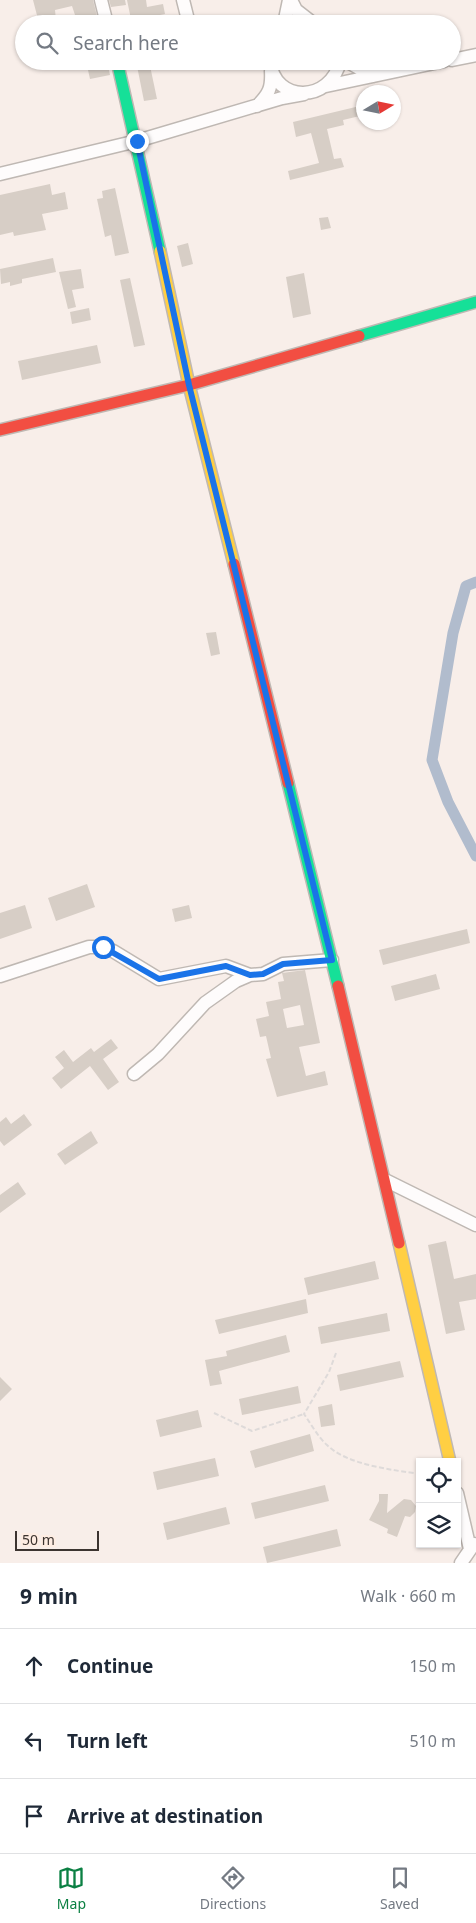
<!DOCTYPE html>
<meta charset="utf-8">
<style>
body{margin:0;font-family:"Noto Sans",sans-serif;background:#f6f6f7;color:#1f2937}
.controls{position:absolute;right:15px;bottom:15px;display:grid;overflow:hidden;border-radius:0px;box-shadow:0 1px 4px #0004}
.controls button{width:45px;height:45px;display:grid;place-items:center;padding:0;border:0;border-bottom:1px solid #e0e1e3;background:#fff;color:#1f2937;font:25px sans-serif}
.compass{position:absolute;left:356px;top:85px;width:45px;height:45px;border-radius:50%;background:#fff;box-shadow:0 1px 4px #0004;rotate:80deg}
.scale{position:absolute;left:15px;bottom:12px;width:84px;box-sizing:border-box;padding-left:5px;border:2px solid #3c3430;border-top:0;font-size:14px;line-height:18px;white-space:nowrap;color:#3c3430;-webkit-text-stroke:4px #feede3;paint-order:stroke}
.stop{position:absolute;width:15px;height:15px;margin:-11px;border:4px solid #1a73e8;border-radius:50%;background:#fff}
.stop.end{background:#1a73e8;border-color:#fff;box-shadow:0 1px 5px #0008}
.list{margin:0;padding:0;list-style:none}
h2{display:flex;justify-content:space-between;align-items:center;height:65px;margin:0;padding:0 20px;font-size:21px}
h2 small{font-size:16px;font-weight:400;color:#747a83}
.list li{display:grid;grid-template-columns:32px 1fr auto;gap:15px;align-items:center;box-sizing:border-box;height:75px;padding:0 20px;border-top:1px solid #e0e1e3}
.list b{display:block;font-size:19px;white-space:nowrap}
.list em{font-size:16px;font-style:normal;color:#747a83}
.icon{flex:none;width:28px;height:28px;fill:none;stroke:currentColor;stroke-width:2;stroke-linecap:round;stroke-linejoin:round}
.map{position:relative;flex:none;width:476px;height:1563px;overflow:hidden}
.search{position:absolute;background:#fff;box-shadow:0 1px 4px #0004;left:15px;right:15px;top:15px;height:55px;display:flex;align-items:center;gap:12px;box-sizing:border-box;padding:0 18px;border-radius:28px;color:#747a83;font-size:19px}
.sheet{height:290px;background:#fff}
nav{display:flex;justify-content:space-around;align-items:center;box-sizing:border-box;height:70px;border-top:1px solid #e0e1e3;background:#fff;font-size:14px;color:#747a83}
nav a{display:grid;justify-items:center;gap:2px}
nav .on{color:#0b8043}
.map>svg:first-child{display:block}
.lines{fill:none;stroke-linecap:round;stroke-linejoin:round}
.canal{stroke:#b1bccd;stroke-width:11}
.building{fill:#d7cec6;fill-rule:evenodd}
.street-casing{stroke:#bfb8b3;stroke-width:15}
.fast-casing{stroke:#bfb8b3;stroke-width:14}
.slow-casing{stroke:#bfb8b3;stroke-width:14}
.jam-casing{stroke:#bfb8b3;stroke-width:14}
.path{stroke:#dedad9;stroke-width:2;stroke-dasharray:5 2.5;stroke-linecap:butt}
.street{stroke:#fefcfc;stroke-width:12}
.fast{stroke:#16e098;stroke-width:11}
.slow{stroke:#ffcf43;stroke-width:11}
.jam{stroke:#f24e42;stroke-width:11}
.route{stroke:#1a73e8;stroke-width:6}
</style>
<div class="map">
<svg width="476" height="1563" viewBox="0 0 476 1563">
<rect width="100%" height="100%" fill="#f8eee9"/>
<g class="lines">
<path class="canal" d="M476 582 466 586 453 633 432 760 448 802 476 856"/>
</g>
<path class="building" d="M33 0H93L99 24H78L72 6 55 10 56 20 39 23Z
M109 0H125L126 5 111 7Z
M127 0H146L147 7 163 4 165 14 145 18 147 24H132Z
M86 61H107L110 75 90 79Z
M136 61H149L157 99 144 101Z
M364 105V115L343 120 344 125 327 129 334 159 341 158 344 167 290 180 288 171 319 163 311 133 296 137 293 122Z
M50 184 52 195 65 192 68 209 42 214 46 230 14 236 13 232 0 235V195Z
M115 188 129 253 115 256 111 235 105 237 97 199 103 198 102 191Z
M328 217 331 228 321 230 319 218Z
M188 243 193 264 182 267 177 246Z
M53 258 56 272 22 279V283L10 286V282L1 284 0 269Z
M81 269 84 288 72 290 76 307 68 309 59 272Z
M304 273 311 314 293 318 286 277Z
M130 278 145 345 134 347 120 280Z
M89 308 91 320 72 324 70 312Z
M97 345 101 363 22 380 18 361Z
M216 632 220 654 211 656 206 633Z
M87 884 95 907 56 921 48 898Z
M25 905 32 928 0 939V913Z
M189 905 192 918 175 922 172 909Z
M467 929 470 943 383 965 379 950Z
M305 970 320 1043 299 1047 306 1076 325 1071 328 1085 277 1097 266 1059 271 1058 266 1036 260 1037 256 1019 269 1016 266 1002 281 999 278 982 284 981 282 973ZM300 1005 304 1025 287 1028 283 1009Z
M436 974 440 989 395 1001 391 986Z
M111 1039 118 1048 103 1059 119 1082 108 1090 90 1066 61 1089 52 1078 64 1068 55 1057 64 1050 73 1062 91 1048 94 1052Z
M24 1114 32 1125 4 1146 0 1141V1122L6 1117 11 1124Z
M91 1131 98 1143 65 1165 57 1154Z
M18 1182 26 1194 0 1213V1195Z
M446 1241 454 1279 476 1274V1299L459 1302 465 1330 446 1334 428 1245Z
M375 1261 379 1279 308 1295 304 1278Z
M306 1299 308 1313 219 1334 215 1320Z
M387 1313 390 1331 321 1344 318 1327Z
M286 1335 290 1352 219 1371 222 1384 210 1386 205 1360 227 1356 226 1351Z
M400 1361 404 1377 340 1391 337 1375Z
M0 1377 12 1389 0 1401Z
M298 1386 301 1403 242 1415 239 1399Z
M332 1404 335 1425 321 1427 318 1407Z
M198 1410 202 1427 160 1437 156 1420Z
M310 1434 314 1451 255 1468 250 1451Z
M215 1458 219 1476 157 1490 153 1472Z
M325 1485 329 1501 255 1519 251 1503Z
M379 1494H388L387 1513 404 1499 411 1500 416 1506 415 1512 410 1517 405 1516 397 1537 387 1533 388 1529 369 1520 379 1501Z
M226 1507 230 1524 167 1540 163 1523Z
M337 1529 341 1546 267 1563 263 1547Z"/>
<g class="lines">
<defs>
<path id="street" d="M101 0 107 24
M183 0 189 24
M291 0 296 10 314 24
M284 24 289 0
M452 60 476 55
M270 61C274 104 331 103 340 61
M346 61 373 76
M326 86 444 61
M257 106C269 94 272 88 271 71
M0 174 137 141 282 98 304 94
M0 976 89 947H103L113 951 159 979 226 966 250 975
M134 1074 158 1054 205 1003 236 981 250 975 263 974 283 964 332 960
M385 1180 476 1225
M457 1493 470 1549
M461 1563 474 1544"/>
<path id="fast" d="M117 61 160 251
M359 336 476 302
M288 783 338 986"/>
<path id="slow" d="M160 251 189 385 234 564
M399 1243 450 1462"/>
<path id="jam" d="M0 430 189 385 359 336
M234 564 288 783
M338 986 399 1243"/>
</defs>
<use href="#street" class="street-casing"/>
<use href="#fast" class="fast-casing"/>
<use href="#slow" class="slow-casing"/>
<use href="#jam" class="jam-casing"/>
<path class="path" d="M336 1353 329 1372 304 1414C311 1424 318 1437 327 1445 347 1465 393 1470 420 1474
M214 1413 252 1431 304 1414"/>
<use href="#street" class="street"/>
<use href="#fast" class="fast"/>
<use href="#slow" class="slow"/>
<use href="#jam" class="jam"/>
</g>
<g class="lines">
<path class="route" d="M103 947 159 979 226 966 250 975 263 974 283 964 332 960 189 385 137 141"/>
</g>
</svg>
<div class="controls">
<button><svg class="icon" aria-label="locate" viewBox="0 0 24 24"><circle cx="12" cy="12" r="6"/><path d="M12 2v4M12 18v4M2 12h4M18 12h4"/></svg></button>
<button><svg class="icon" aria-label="layers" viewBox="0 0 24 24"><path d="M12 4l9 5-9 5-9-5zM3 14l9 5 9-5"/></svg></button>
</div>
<svg class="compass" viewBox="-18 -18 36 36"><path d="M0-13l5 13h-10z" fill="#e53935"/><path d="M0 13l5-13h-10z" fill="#747a83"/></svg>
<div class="scale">50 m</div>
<div class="stop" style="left:103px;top:947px"></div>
<div class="stop end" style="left:137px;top:141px"></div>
<div class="search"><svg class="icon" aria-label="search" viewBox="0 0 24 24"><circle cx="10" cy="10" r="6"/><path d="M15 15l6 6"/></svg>Search here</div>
</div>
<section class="sheet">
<h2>9 min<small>Walk · 660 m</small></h2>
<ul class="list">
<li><svg class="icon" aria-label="ahead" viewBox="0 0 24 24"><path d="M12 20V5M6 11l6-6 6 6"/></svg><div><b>Continue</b></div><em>150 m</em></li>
<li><svg class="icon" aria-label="left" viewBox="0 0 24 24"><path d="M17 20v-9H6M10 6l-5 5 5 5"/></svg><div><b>Turn left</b></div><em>510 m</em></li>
<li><svg class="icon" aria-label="arrive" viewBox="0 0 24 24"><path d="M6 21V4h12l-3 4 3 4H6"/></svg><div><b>Arrive at destination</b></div></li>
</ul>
</section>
<nav>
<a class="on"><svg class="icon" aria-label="map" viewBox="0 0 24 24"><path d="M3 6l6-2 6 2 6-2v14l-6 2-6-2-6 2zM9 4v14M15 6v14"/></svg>Map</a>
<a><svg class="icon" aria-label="directions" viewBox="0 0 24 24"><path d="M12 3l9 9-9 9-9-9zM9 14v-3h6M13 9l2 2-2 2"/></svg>Directions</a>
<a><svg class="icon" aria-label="saved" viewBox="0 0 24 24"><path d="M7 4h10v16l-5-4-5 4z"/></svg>Saved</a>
</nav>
